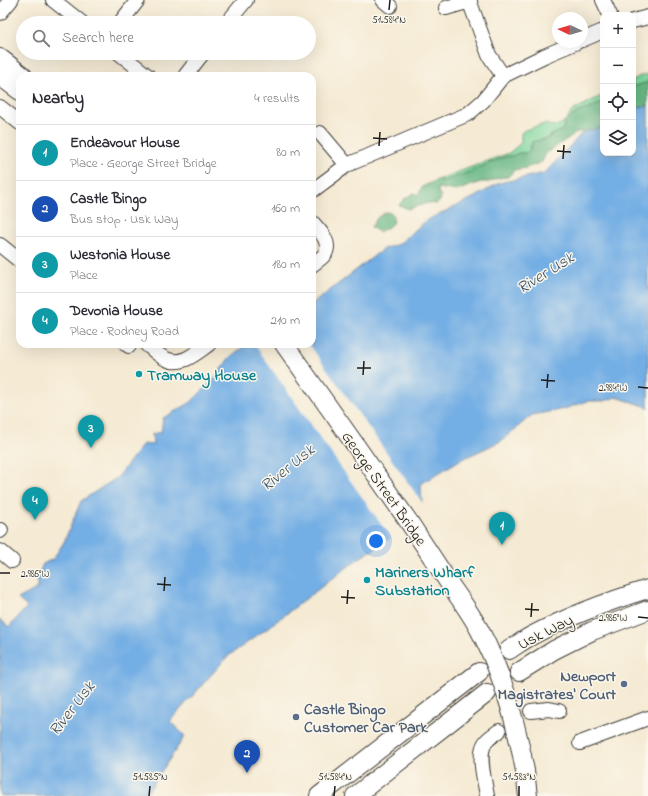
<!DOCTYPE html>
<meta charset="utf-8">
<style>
body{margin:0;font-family:"Indie Flower",sans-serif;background:#f7f7f7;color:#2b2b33}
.controls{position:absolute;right:12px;top:12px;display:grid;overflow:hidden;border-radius:8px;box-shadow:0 4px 16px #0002}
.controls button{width:36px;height:36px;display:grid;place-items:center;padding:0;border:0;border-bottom:1px solid #e1e1e2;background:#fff;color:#2b2b33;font:20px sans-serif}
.compass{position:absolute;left:552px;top:12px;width:36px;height:36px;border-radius:50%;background:#fff;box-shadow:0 4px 16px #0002;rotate:274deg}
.you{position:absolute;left:376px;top:541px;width:14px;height:14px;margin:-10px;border:3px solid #fff;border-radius:50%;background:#1a73e8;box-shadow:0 0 0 6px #1a73e833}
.badge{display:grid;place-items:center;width:26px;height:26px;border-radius:50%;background:#1f6fb2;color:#fff;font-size:13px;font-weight:700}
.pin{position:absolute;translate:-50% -33px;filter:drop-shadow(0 1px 2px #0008)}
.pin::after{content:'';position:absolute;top:21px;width:14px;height:12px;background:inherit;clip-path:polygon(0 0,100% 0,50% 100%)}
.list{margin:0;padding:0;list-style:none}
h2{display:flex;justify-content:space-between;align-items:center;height:52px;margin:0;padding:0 16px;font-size:17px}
h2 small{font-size:13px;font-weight:400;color:#7c7c81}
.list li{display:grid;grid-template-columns:26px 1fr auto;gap:12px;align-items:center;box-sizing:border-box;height:56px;padding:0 16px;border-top:1px solid #e1e1e2}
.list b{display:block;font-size:15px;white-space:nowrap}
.list p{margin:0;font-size:13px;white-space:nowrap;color:#7c7c81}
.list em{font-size:13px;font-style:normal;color:#7c7c81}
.icon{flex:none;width:22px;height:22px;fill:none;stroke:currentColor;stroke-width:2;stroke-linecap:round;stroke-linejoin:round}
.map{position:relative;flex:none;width:648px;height:796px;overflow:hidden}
.search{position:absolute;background:#fff;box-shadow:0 4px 16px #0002;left:16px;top:16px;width:300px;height:44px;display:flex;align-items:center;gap:10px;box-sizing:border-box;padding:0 14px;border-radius:22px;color:#7c7c81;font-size:15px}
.panel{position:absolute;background:#fff;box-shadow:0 4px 16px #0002;left:16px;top:72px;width:300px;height:276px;border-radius:12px}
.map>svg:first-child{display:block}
.green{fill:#7dd59b;stroke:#4c785c}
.forest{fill:#66b683;stroke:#416950}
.water{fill:#73aee4;stroke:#486580}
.pier{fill:#f5ead3}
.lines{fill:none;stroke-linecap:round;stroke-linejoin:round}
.minor-casing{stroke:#3d3b37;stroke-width:16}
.major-casing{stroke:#3d3b37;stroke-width:20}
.minor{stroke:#fff;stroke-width:14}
.major{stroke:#fff;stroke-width:18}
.major-bridge-casing{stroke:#3d3b37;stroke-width:20;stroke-linecap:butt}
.major-bridge{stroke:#fff;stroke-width:18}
.ticks{fill:none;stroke:#1c1c1c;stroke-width:1.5}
.culture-dot{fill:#0f9aa8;stroke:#fbf7ec;stroke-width:1.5}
.service-dot{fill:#5c6f8a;stroke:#fbf7ec;stroke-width:1.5}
.labels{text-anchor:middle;stroke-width:3;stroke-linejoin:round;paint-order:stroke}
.culture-label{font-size:16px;font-weight:bold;fill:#0d838f;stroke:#fbf7ec;text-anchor:start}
.street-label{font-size:16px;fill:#1c1c1c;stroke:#fbf7ec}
.service-label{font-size:16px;font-weight:bold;fill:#4e5e75;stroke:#fbf7ec;text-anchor:end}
.water-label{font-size:17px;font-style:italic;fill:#3f566c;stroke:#fbf7ec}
.ticks-label{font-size:10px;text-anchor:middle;fill:#1c1c1c;stroke:#fbf7ec;stroke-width:3;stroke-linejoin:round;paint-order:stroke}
</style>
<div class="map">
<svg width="648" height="796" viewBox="0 0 648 796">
<rect width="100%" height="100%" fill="#fbf7ec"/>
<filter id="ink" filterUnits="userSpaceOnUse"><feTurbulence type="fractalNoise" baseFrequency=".025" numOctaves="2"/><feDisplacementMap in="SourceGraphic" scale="8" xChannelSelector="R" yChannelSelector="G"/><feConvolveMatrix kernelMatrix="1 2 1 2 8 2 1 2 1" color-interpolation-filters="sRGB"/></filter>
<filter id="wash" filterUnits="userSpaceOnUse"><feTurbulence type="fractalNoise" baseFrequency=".012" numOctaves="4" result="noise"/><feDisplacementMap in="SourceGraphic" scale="16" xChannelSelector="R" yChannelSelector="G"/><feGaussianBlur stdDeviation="0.9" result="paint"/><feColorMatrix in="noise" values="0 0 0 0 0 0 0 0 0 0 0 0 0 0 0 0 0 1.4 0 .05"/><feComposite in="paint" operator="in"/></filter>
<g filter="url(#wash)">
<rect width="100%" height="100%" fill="#f5ead3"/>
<path class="green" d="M648 74V82L633 87V80L640 76Z
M603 95V102L589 109 578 112 566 121 562 130 550 136 549 138 532 142 530 149 526 153H519L512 156 504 157 469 172 441 182V178L450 175 509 153 521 143V133L525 130 534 127 545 124 554 126 559 125 567 119 572 111Z"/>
<path class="forest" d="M648 82V106L639 107 633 110V87Z
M603 102V127L587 132H578L546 153 542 162 526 168 514 170 508 177 498 178 489 182H481L456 191 439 188 438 192 441 196 440 201 436 204 428 203 408 209 399 205 404 199 414 193 418 195 422 187 441 178V182L469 172 504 157 512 156 519 153H526L530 149 532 142 549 138 550 136 562 130 566 121 578 112 589 109Z
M386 212 392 213 394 222 388 227 379 232 371 227 378 217Z"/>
<path class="water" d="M648 106V409L645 406 616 397 605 401H588L564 409 532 415 501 441 458 461 421 484 422 506 387 541 358 559 269 627 227 657 170 721 185 736 145 796H0V619L9 627 27 607 18 599 38 588 37 577 43 564 53 559 64 542 81 501 118 477 143 444 153 445 152 434 161 432 163 418 190 403 213 380 230 357 247 344H312V302H315L364 264 383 249 399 244 427 220 475 197 499 183 545 173 583 132 603 127V153H633V111L639 107Z"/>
<path class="pier" d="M254 344H309L424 505 423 508 392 539 371 510Z"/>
</g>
<g filter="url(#ink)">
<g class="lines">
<defs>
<path id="minor" d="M53 0 82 23
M383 0 390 6
M469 0 489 55 503 76
M603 0 610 15
M446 8 470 1
M0 13 11 0
M633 21 648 17
M120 23 138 0
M227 23 246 0
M582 40 603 31
M119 53 148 76
M185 76 203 53
M0 107 20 123
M320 133 347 165
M312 191 347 165 468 114 483 101 503 76 544 56 577 42
M312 222C319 230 332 242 325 254 322 258 316 262 312 265
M0 245 20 261
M126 344 129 346
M146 344C152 349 159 356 166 359 182 367 197 352 209 344
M0 531 1 530
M0 551 12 561
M531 711 549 709 559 711
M580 743 648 718
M487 796C485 782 477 755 485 743 488 738 494 735 499 731"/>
<path id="major" d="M0 58 23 76
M0 76 20 91
M284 344 354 443 409 522
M509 650C517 645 525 639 533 635 569 616 609 601 648 589
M519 672 554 650 592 631 648 610
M525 771 528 796
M319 796 479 672
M355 796 383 774 487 693"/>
</defs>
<use href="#minor" class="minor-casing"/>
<use href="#major" class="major-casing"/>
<use href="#minor" class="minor"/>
<use href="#major" class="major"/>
<defs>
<path id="major-bridge" d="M409 522C423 543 437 565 451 586 461 600 471 614 479 629 503 673 516 722 525 771"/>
</defs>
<use href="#major-bridge" class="major-bridge-casing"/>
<use href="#major-bridge" class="major-bridge"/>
</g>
</g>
<path class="ticks" d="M389 10 390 0M373 138 387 139M379 146 380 132M557 151 571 152M563 159 564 145M357 368H371M363 375 364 361M541 380 555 381M638 387 648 388M547 388 548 374M0 573H10M157 584 171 585M164 591 165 577M341 597 355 598M347 604 348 590M525 609 539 610M531 617 532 603M638 617 648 618M149 796 150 786M334 796 335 786M519 796V786"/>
<g class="culture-dot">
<circle cx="139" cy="374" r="4"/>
<circle cx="367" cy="580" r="4"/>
</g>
<g class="service-dot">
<circle cx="624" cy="684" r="4"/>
<circle cx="296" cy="717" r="4"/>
</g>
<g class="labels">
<g class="culture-label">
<text x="147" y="380">Tramway House</text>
<text x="375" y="577">Mariners Wharf<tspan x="375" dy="18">Substation</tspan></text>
</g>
<g class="street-label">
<text transform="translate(385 488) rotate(55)" y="6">George Street Bridge</text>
<text transform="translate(545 631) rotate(-27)" y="6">Usk Way</text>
</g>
<g class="service-label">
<text x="616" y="681">Newport<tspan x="616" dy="18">Magistrates' Court</tspan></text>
<text x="304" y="714" text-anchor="start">Castle Bingo<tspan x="304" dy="18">Customer Car Park</tspan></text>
</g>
<g class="water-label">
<text transform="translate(545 272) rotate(-32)" y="6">River Usk</text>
<text transform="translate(287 467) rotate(-39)" y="6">River Usk</text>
<text transform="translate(71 708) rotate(-52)" y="6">River Usk</text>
</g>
</g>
<g class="ticks-label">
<text x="389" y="23">51.584°N</text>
<text x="613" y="391">2.984°W</text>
<text x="35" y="577">2.986°W</text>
<text x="613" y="621">2.986°W</text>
<text x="150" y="780">51.585°N</text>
<text x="335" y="780">51.584°N</text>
<text x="519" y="780">51.583°N</text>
</g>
</svg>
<div class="controls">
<button>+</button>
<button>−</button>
<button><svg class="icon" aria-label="locate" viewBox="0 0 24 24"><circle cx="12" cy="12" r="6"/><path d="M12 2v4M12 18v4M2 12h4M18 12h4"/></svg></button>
<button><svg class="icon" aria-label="layers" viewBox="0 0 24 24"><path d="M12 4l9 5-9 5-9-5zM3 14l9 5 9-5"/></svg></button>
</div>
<svg class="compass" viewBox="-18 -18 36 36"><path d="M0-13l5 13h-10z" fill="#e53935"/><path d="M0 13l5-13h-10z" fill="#7c7c81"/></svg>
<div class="you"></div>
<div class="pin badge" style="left:502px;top:545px;background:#0f9aa8">1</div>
<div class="pin badge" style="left:247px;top:773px;background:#1a4fb4">2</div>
<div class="pin badge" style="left:91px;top:448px;background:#0f9aa8">3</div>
<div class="pin badge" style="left:35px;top:520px;background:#0f9aa8">4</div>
<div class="search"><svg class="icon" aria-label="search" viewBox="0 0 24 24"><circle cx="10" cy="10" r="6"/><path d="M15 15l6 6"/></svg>Search here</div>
<section class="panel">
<h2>Nearby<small>4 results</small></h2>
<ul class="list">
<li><span class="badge" style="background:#0f9aa8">1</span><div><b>Endeavour House</b><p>Place · George Street Bridge</p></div><em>80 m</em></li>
<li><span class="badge" style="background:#1a4fb4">2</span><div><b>Castle Bingo</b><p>Bus stop · Usk Way</p></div><em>160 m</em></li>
<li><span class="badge" style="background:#0f9aa8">3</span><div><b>Westonia House</b><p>Place</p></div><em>180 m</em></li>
<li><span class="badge" style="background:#0f9aa8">4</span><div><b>Devonia House</b><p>Place · Rodney Road</p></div><em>210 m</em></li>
</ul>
</section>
</div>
